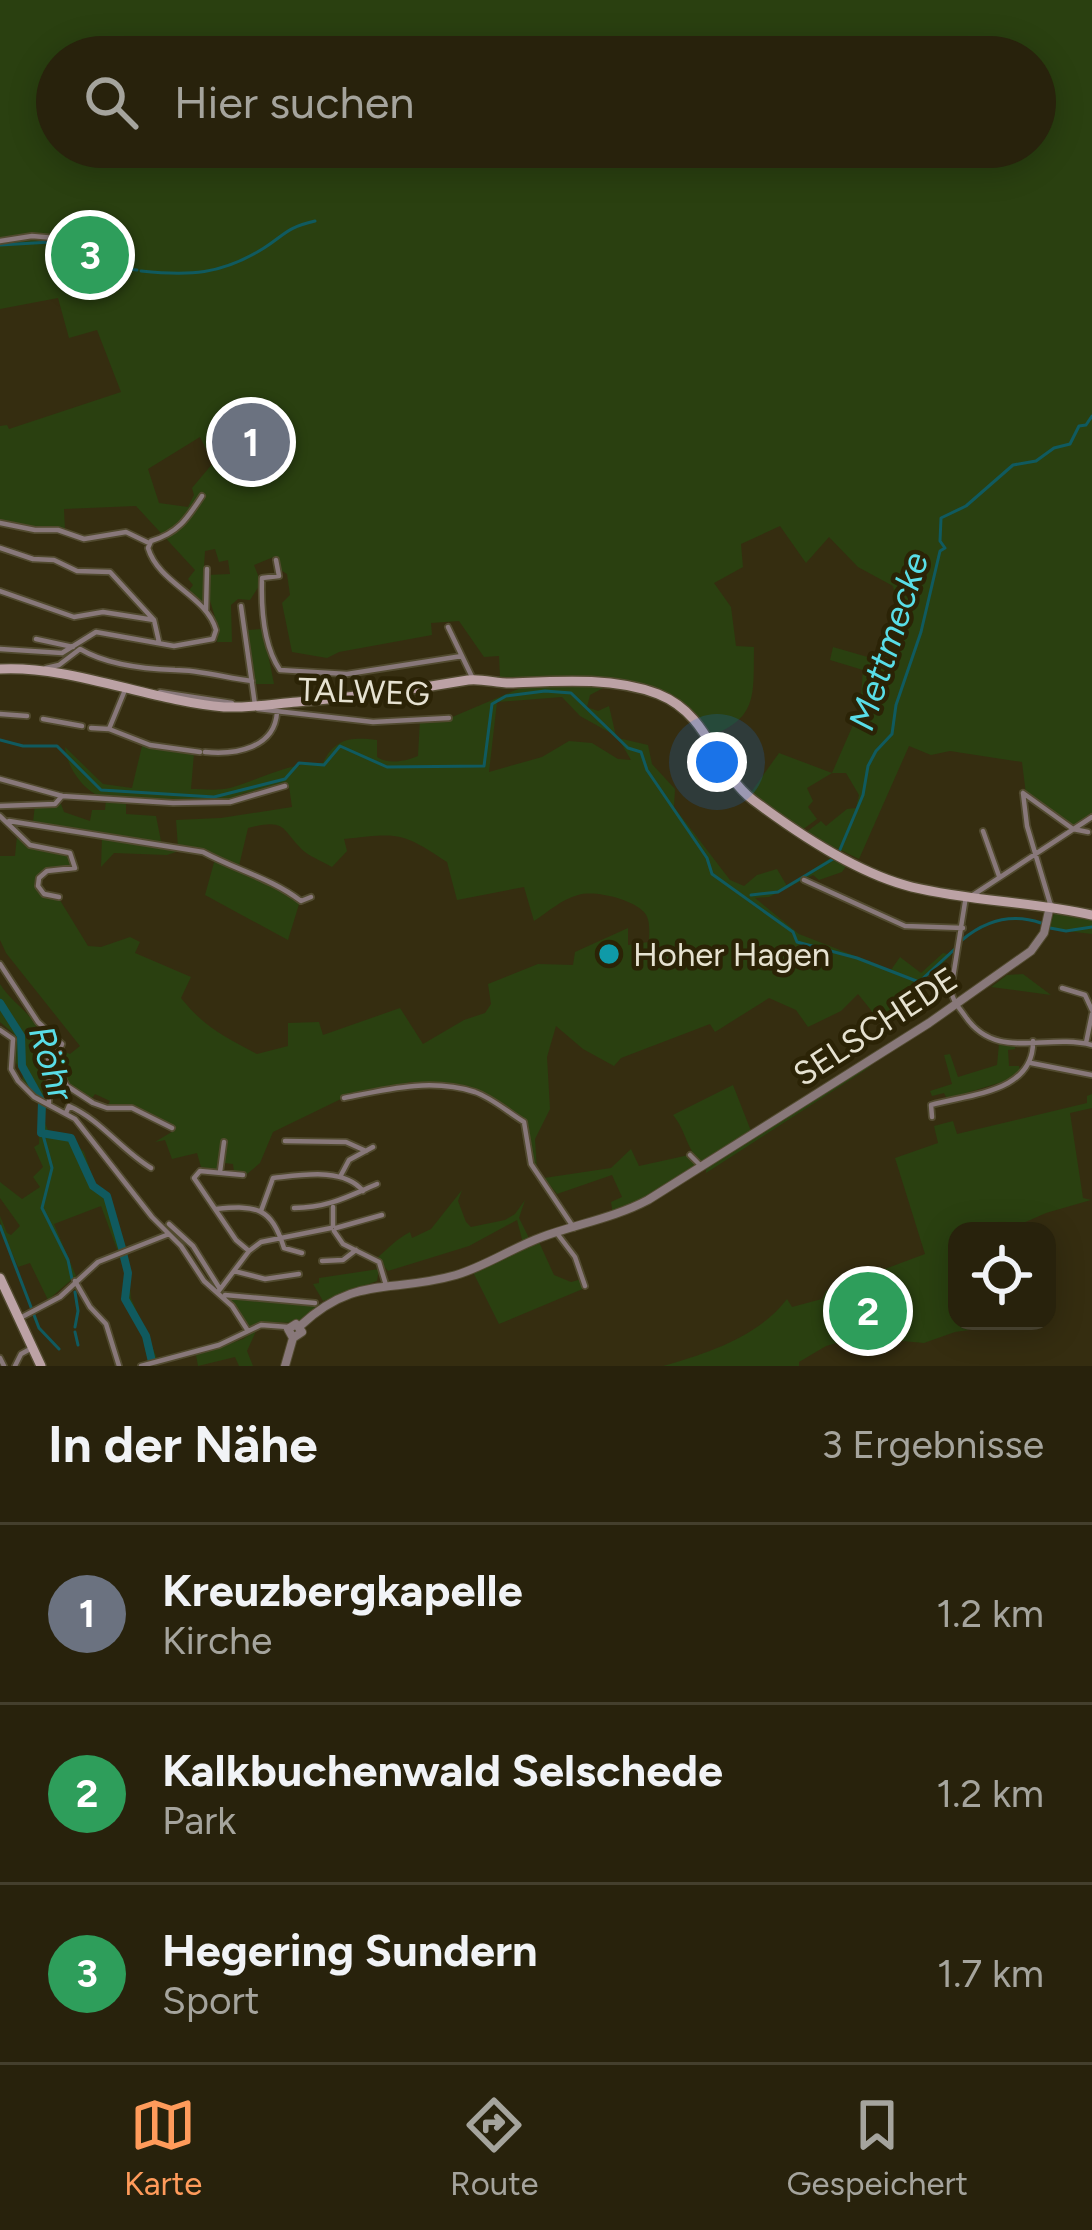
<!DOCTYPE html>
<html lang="de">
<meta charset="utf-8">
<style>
body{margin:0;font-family:Figtree,sans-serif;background:#302a15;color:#f1f3f6}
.controls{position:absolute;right:36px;bottom:36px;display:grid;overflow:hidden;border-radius:24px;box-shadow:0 6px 30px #0003}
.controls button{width:108px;height:108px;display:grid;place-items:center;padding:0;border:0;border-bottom:3px solid #443f2d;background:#28220c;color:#f1f3f6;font:60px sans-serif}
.you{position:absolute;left:717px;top:762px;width:42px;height:42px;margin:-30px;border:9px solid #fff;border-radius:50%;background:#1a73e8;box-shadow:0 0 0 18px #1a73e833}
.badge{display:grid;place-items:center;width:78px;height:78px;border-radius:50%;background:#ff9b5b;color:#fff;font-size:39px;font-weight:700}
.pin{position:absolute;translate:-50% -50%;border:6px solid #fff;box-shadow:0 3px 12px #0006}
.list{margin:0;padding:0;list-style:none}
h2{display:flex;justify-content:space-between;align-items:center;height:156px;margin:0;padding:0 48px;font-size:51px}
h2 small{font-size:39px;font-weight:400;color:#a5a49d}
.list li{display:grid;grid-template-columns:78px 1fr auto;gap:36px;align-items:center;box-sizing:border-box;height:180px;padding:0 48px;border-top:3px solid #443f2d}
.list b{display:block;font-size:45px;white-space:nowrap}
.list p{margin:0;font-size:39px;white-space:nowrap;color:#a5a49d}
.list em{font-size:39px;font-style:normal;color:#a5a49d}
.icon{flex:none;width:66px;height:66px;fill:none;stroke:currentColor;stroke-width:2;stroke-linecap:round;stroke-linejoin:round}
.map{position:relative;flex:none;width:1092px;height:1366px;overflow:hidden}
.search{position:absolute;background:#28220c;box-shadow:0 6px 30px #0003;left:36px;right:36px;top:36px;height:132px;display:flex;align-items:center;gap:30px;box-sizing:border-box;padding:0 42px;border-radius:66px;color:#a5a49d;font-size:45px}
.sheet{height:696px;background:#28220c}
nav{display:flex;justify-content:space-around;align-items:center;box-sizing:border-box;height:168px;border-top:3px solid #443f2d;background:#28220c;font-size:33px;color:#a5a49d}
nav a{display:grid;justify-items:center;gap:6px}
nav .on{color:#ff9b5b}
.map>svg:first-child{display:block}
.green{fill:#2a4010;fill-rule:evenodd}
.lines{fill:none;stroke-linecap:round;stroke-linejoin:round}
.stream{stroke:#105a5f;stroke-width:3}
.river{stroke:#105a5f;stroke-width:8}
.minor-casing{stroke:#514a2f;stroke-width:8}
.tertiary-casing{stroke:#514a2f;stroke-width:10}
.secondary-casing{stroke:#514a2f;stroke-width:12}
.minor{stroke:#88787a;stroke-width:4.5}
.tertiary{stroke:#88787a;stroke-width:8}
.secondary{stroke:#bca2a5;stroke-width:9}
.culture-dot{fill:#0f9aa8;stroke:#2b2306;stroke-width:4.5}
.labels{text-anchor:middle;stroke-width:9;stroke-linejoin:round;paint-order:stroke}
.street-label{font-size:33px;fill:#e6e2d1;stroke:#2b2306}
.poi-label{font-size:33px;fill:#e6e2d1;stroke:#2b2306;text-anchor:start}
.water-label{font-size:36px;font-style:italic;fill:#59dde7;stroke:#2b2306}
</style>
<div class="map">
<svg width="1092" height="1366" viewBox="0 0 1092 1366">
<rect width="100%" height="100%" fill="#352d10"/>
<path class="green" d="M0 0H1092V815L1071 827 1026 794 1022 762 950 751 931 755 909 746 859 859 805 833 821 821 826 826 847 809 856 808 859 795 846 773H832L807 788 813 801 808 807 817 819 798 833 749 795 779 753 832 773 860 709 863 670 830 660 833 647 878 660 897 605 893 586 858 567 829 537 806 563 780 526 741 544 743 567 714 583 731 607 736 646 754 647C753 693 759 718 710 736L694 718 641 687 488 680 500 676 499 656 484 657 459 621 431 623 432 635 339 652 327 658 292 652 282 603 290 595 287 574 279 569 276 556 254 565 261 583 250 600 238 599 231 605 232 642H217C221 619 205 601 207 575L230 574 228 560 219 562 215 549 205 551 203 582 206 603 203 605 188 592 193 585 188 579 195 570 136 506 64 509 65 531 0 522V426L7 425 9 429 121 392 97 330 69 338 58 298 0 309ZM57 57H1035V147H57ZM200 437 213 463 192 488 194 495 188 507 159 503 148 469Z
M263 629 274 684H255L247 630Z
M550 682 605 687 590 695 587 707 598 711 609 706 616 736 580 716 562 697 497 702 489 772 542 757 569 741 592 743 618 759 631 760 618 738 648 745 652 764 675 789 674 807 730 880 744 886 757 875 777 869 787 886 835 855 849 862 842 872 819 880 813 875 769 897 755 898 799 934 891 970 900 957 921 973 943 953 952 955 915 987V992L931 998 920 1000 883 1025 858 994 841 1011 808 1027 796 1010 769 998 715 1032 710 1024 621 1058 614 1066 583 1049 556 1026 547 1057 550 1109 535 1139 537 1172 528 1151 525 1122 469 1089 409 1082 394 1089 343 1098 273 1132 260 1163 247 1174 234 1172 233 1164 225 1163 223 1171 201 1167 197 1153 172 1159 165 1140 155 1142 175 1130 132 1107H107L110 1101 95 1094 90 1101 66 1083 56 1062 60 1050 70 1054 80 1046 6 953 0 940V856H15L17 836 29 845 69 854 74 867 43 872 37 887 43 894 58 897 88 946 101 947 130 937 140 942 135 953 191 977 181 998C203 1026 226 1038 257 1054L288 1046V1023L319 1022 323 1035 400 1008 423 1044 464 1020 485 1013 491 1004 488 984 538 964 573 965 575 952 628 928V945L649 942C649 932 651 920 644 912 631 899 595 890 578 895 562 899 548 912 534 921L524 887 457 900 447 862C401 831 398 833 344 839L347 851 332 867C324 862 313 858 305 852 281 831 289 817 248 828L238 870 266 880 300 901 288 940 205 895 215 859 204 852 178 847 176 820 221 818 292 807 289 786 244 793 229 801C207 801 109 801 95 794 79 785 66 763 65 747L103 784 132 788 142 746 194 753 191 789C203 789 217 791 230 788 261 779 290 762 323 763 335 738 351 737 377 740V757C388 765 407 761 418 756L420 719 450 718 530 684Z
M106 800H126V814L156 816 162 846 33 822 35 805 61 804 64 812 90 821 92 810H105Z
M102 836 185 849 167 855 114 853 101 867Z
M1055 910 1092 917V934L1049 929Z
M1023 974 1051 995 991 987 1007 975Z
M0 984C11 1002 29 1011 38 1029L35 1032 48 1057 51 1094 42 1097 22 1082 23 1075 13 1058 14 1034 0 1022Z
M999 1044H1015V1049L1008 1050 1009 1066H1019L1021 1073 1018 1077 947 1099 944 1093 932 1096 930 1091 952 1084 944 1055 950 1054 958 1077 997 1065Z
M869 1064 870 1067 706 1173V1168Z
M733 1085 751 1131 703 1164C687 1152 686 1130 673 1115Z
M1092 1094V1108L1070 1113 1083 1198 1091 1200 1046 1213 1005 1231H957V1321L1019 1323 955 1332 924 1343 859 1337 826 1346 799 1362V1366H663C708 1353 758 1337 787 1299L792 1307 822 1299 826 1291 925 1254 895 1158 938 1143 934 1126 953 1121 957 1134 1087 1103V1096Z
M40 1102 47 1105 43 1119 49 1132 70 1138 84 1152 95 1184 108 1195 126 1247 131 1298 157 1358 148 1361 139 1323 126 1308 125 1271 101 1206 54 1224 76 1276 48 1300 30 1263 18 1267C12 1250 0 1237 0 1216L7 1233 11 1235 20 1226 0 1198V1182L22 1199 40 1187 33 1177 43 1167 34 1147 39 1144Z
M631 1149 639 1166 689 1155 697 1165 649 1197 613 1214 611 1202 622 1197 612 1175 557 1194 544 1178 611 1168Z
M462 1190 458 1201 466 1222 471 1227 505 1220 515 1214 525 1200 519 1218 530 1240 523 1243 517 1220 469 1246 388 1271 377 1258C390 1247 395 1240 410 1232L412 1238 431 1229Z
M539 1242 554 1275 571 1282 582 1279 585 1288 499 1324 473 1272Z
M379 1269 377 1281 323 1301 313 1284 319 1283V1278Z
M227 1297 316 1305 322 1303 298 1323 269 1322 250 1327Z
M257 1329 247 1351 253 1366H239L235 1357 198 1366 196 1355 243 1339Z"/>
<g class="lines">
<path class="stream" d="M0 245 51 242
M126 269 137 270
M141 271C189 276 221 275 264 248 287 233 286 228 315 221
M0 740 23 746H57L101 790 214 797 285 779 299 763 324 765 340 746 387 767 484 766 492 704 506 696 545 691 571 693 628 748 641 752 647 770 707 858 712 874 793 932 797 942 857 958 919 982 957 947
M839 852 863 795 868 766 876 751 892 734 896 705 921 632 940 551 945 548 940 541 941 518 966 506 1013 465 1036 461 1054 448 1070 444 1079 426 1086 425 1092 416
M751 895 778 892 833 859
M1050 928 1066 931 1092 927
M962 940C986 920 1012 913 1041 923
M43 1135 52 1168 42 1208 68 1260 72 1279
M0 1226 39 1328 59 1349
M75 1327 78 1311 75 1292
M75 1332 78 1345"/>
<path class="river" d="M0 1003 21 1036 22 1066 42 1102 41 1133 71 1138 93 1186 107 1196 122 1248
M123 1253 128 1273 125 1299 146 1336 153 1366"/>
<defs>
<path id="minor" d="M0 241 32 236 77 240
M0 523 35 530H58L84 539 126 532 149 543
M0 548 33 559 54 560 77 571 110 572 154 620 159 642
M276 560 279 576 262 578C261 608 263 645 280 670L347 674 462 656
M0 591 74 617 103 612 154 620
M241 606 255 705
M206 610 207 569
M448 627 473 679
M36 639 73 647
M0 649 62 653 96 632 174 646 213 639 216 630C206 595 159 584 148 548L151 541C178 533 187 519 202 496
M46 668 59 665 80 649C107 665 144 669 175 670 200 670 227 678 252 681
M160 692 232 703
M258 709 373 722 449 718
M0 714 27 716
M43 719 82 726
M91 728 109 729 150 745 200 752
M109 729 125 690
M205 752C236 755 275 748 277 712
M0 779 62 796 173 803 230 802 285 786
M1023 793 1027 826 1050 903
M1023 793 1073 829 1088 832
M0 806 55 804 62 796
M0 816 30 845 70 853 75 868 47 871 39 878 38 886 44 894 59 897
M9 821 203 852C236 870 271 878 301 901L311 897
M983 831 999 876
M804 880 905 926 963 928
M973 895 1092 817
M966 896 951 990C953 1002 958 1006 965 1016 996 1062 1044 1033 1092 1045
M0 964 38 1022 62 1044
M1062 988 1085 995 1092 1010
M0 1030 13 1039 11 1069 18 1081 34 1097 75 1119 152 1217 181 1246 204 1281 232 1306 248 1331
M1086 1043 1092 1014
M62 1044 55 1063 67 1086 93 1103 107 1108H132L172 1128
M1031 1063 1092 1075
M344 1098C388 1089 431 1078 475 1092 492 1098 509 1113 524 1122L531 1164 574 1228
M49 1103 48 1060 57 1048
M66 1113 69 1106C101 1120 121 1150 151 1168
M932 1117 931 1105C969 1094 1034 1093 1033 1041
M285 1141 346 1142 366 1151
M690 1155 702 1167
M220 1172 224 1142
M243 1175 200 1171 194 1178 236 1240 249 1251
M341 1175 349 1160 373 1147
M333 1207V1226
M294 1208C327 1208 347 1197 377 1184
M216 1209C257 1205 271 1207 284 1248L302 1253
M261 1211 273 1178C301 1175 344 1167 363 1191
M169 1224 193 1246 220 1289
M336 1228 382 1215
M334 1231 343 1244 379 1262 386 1285
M556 1232 575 1257 585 1286
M322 1261 343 1260 356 1250
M234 1271 265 1279 299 1274
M75 1281 90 1307 106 1324 119 1366
M218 1292 249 1251 261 1242 331 1228
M225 1295 315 1303
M20 1318 60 1297 98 1262 169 1234
M0 1358 4 1366
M15 1366 21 1354 32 1348
M141 1366 219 1345 261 1325 288 1327"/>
<path id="tertiary" d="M300 1326C356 1274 390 1294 456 1275 486 1266 512 1248 542 1237 577 1224 614 1218 648 1200L929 1023 1031 951 1044 933 1050 906
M285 1366 293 1338 302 1332 296 1324 288 1329 293 1338"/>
<path id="secondary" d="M0 669C70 665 151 701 224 707 248 708 273 704 297 702 355 697 411 690 468 680 483 678 498 684 513 683 559 681 613 677 658 694 711 715 714 770 753 800 797 833 858 874 912 887 971 901 1033 902 1092 915
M0 1278 41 1366"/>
</defs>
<use href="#minor" class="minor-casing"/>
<use href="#tertiary" class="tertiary-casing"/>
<use href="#secondary" class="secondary-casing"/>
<use href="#minor" class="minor"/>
<use href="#tertiary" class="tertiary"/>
<use href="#secondary" class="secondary"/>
</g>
<circle class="culture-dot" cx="609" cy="954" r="12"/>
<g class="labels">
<g class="street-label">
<text transform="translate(364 691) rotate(2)" y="12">TALWEG</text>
<text transform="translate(875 1026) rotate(-33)" y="12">SELSCHEDE</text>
</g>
<g class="poi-label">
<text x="633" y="966">Hoher Hagen</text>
</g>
<g class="water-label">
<text transform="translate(888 641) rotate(-72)" y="13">Mettmecke</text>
<text transform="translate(52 1063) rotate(73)" y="13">Röhr</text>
</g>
</g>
</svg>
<div class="controls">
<button><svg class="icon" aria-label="locate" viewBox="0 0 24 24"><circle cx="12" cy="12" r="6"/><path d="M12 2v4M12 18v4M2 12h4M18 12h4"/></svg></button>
</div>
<div class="you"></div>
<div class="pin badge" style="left:251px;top:442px;background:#6b7280">1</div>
<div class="pin badge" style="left:868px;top:1311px;background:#2e9e5b">2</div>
<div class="pin badge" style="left:90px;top:255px;background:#2e9e5b">3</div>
<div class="search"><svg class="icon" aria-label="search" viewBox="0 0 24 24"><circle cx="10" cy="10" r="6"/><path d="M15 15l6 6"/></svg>Hier suchen</div>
</div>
<section class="sheet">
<h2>In der Nähe<small>3 Ergebnisse</small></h2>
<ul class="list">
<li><span class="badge" style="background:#6b7280">1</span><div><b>Kreuzbergkapelle</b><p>Kirche</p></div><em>1.2 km</em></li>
<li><span class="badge" style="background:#2e9e5b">2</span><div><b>Kalkbuchenwald Selschede</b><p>Park</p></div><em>1.2 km</em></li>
<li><span class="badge" style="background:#2e9e5b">3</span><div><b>Hegering Sundern</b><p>Sport</p></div><em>1.7 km</em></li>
</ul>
</section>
<nav>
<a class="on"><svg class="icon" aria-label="map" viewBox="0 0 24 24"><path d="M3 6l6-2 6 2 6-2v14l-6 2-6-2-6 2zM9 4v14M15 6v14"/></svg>Karte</a>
<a><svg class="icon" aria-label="directions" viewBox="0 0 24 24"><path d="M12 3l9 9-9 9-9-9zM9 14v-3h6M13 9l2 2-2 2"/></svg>Route</a>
<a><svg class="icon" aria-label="saved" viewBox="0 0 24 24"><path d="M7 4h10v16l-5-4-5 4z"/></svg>Gespeichert</a>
</nav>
